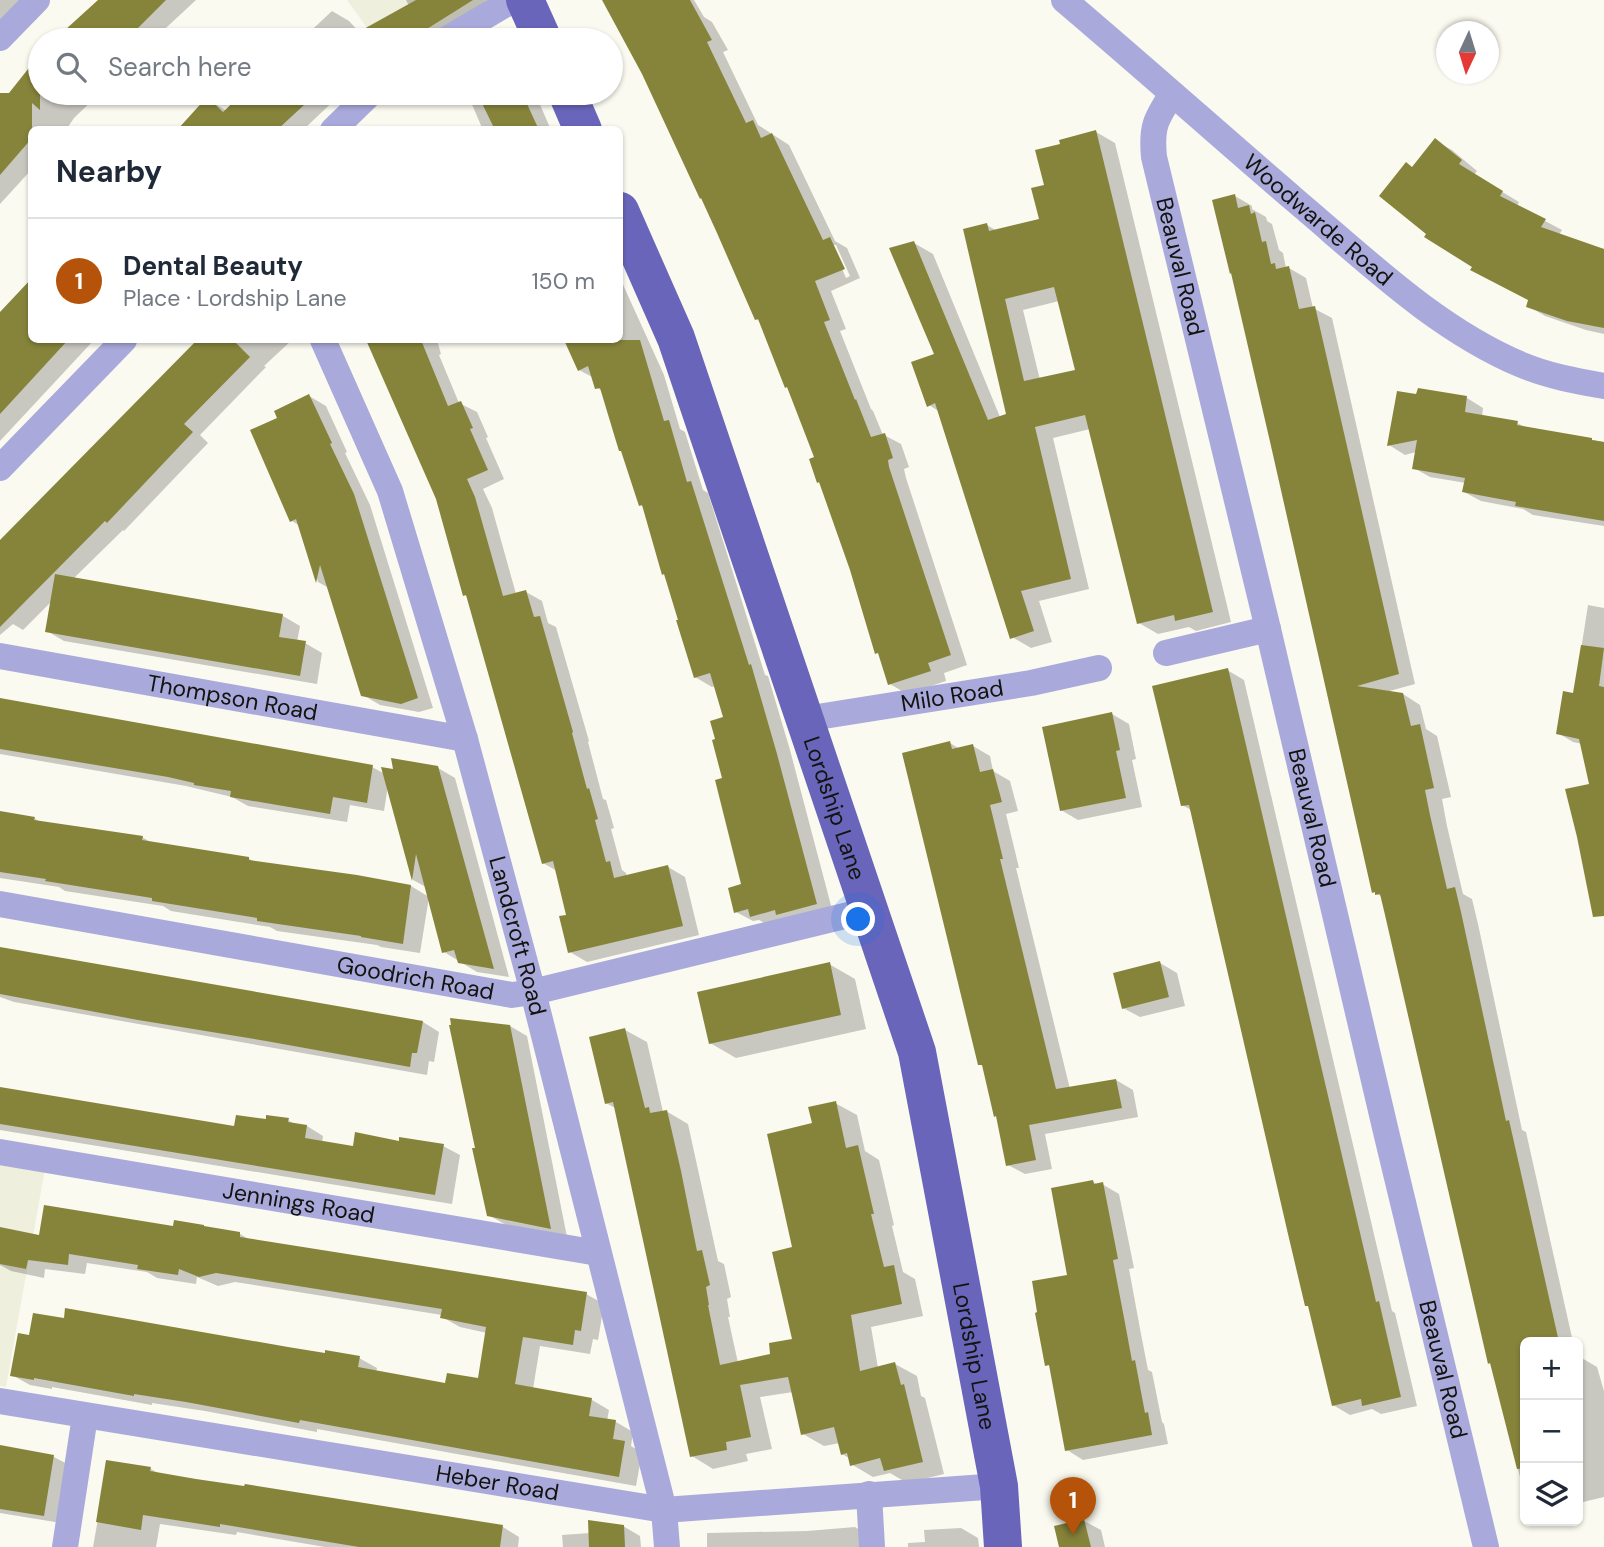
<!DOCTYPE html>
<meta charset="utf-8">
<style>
body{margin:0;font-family:"DM Sans",sans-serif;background:#f2f2f3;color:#1f2937}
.controls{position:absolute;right:21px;bottom:21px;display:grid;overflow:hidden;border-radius:10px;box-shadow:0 2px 5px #0004}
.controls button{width:63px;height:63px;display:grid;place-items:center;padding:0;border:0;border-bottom:2px solid #e0e1e3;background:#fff;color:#1f2937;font:35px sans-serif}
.compass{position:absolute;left:1436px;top:21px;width:63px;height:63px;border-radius:50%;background:#fff;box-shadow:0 2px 5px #0004;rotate:184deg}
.you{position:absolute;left:859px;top:920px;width:24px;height:24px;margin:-18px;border:5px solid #fff;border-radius:50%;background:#1a73e8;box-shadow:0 0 0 10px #1a73e833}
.badge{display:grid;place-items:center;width:46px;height:46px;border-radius:50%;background:#b45309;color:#fff;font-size:23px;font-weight:700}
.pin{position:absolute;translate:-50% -58px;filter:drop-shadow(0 2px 4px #0008)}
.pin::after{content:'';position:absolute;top:37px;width:24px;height:21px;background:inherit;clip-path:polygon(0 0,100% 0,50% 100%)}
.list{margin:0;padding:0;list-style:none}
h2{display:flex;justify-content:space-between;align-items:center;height:91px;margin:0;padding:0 28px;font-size:30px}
h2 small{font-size:23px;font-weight:400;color:#747a83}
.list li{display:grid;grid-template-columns:46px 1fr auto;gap:21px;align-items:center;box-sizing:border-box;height:126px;padding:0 28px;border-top:2px solid #e0e1e3}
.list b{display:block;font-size:26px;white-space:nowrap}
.list p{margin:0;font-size:23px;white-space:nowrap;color:#747a83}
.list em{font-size:23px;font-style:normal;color:#747a83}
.icon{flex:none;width:38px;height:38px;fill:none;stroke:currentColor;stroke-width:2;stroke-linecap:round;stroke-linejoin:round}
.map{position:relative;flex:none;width:1604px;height:1547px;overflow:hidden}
.search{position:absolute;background:#fff;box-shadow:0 2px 5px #0004;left:28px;top:28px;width:595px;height:77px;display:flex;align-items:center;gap:18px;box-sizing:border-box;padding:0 24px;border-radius:38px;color:#747a83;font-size:26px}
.panel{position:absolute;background:#fff;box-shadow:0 2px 5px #0004;left:28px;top:126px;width:595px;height:217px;border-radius:10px}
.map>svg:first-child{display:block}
.built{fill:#eeefdd}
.shadow{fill:#0003;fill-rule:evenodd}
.building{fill:#86843b;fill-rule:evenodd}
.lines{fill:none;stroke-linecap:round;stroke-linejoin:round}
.street{stroke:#a9aadb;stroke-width:26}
.primary{stroke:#6965bb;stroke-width:38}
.labels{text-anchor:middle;stroke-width:7;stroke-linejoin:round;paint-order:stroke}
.street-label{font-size:23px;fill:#13130f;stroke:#fff}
</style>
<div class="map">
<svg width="1604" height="1547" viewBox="0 0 1604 1547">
<rect width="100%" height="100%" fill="#fafaf0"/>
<path class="built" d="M347 0H490L444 40H376Z
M0 1162 45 1169 6 1387 0 1386Z"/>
<path class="shadow" d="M0 0H24L0 28Z
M100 0H196L153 40H57Z
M406 0H487L437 40H380L372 26 409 6Z
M604 0H694L704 17 712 22 728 50 723 52 758 125 789 145 835 241 847 248 860 278 831 291 846 329 840 331 871 409 873 411 883 435H884L901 444 909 467 904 469 906 478 967 665 944 673 946 681 907 694 890 684 880 654 877 652 851 570 821 484 818 482 816 458 761 322 756 319 719 232 644 73ZM832 245H836L850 276 846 278Z
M332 11 349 21 367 40H301Z
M40 57V93H100L74 118 66 130H32V169L0 204V107Z
M246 93H342L303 130H179L207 99 227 111Z
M467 93H535L551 130H483Z
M1096 132 1115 143 1231 622 1196 631 1189 627 1158 634 1139 623 1090 429 1053 438 1089 589 1039 601 1052 642 1031 648 1012 637 940 412 929 405 936 355 914 243 933 254 1000 417 1008 415 987 225 997 231 1041 221 1046 186 1062 145ZM1059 301 1077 372 1040 380 1023 310Z
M1435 141 1452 150 1477 171 1474 175 1519 202 1517 206 1562 230 1559 235 1593 247 1604 249V334L1586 330 1545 316 1528 306 1530 300 1474 266 1413 168Z
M1235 196 1252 206V209L1266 217 1267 221 1272 224 1279 250 1283 253 1286 268H1289L1306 278 1313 308 1332 318 1415 684 1386 692 1403 694 1420 705 1426 729 1437 736 1451 797 1442 799 1447 826 1463 894 1472 899 1478 924 1522 1130 1526 1132 1573 1342H1525V1498L1382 897 1374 892Z
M620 278 664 375 680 429 685 432 703 490 708 493 765 675 768 676 790 750 833 913 768 925 759 920 753 921 736 912 743 885 724 780 726 718 716 686 712 687 695 677 680 621 644 507 640 505 603 391 597 388 594 378 579 370 566 340H620Z
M0 315 32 340H94L0 441Z
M199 340H292L264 366 266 367 200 435 208 443 124 531 123 530 73 579 283 616 300 626 297 642 305 643 322 653 317 684 64 641 47 631 52 601 23 630 13 624 0 635V542Z
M368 340H437L441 354 439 355 459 403 477 412 488 437 486 438 504 479 483 489 492 508 516 594 526 592 542 601 548 623 556 627 589 741 588 742 603 799 606 800 614 828 611 829 622 870 626 873 627 877 668 867 685 877 699 935 587 962 570 952 568 916 557 871 543 863 468 597 465 595 437 497Z
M309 396 326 406 347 452 345 453 370 505 433 708 419 712 380 705 363 695 329 588 318 582 300 526 292 521 279 418Z
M1467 398 1483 408 1482 417 1517 423 1527 428 1604 442V526L1533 515 1523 509 1481 501 1464 492 1466 483 1430 477 1414 468 1416 452 1405 455 1389 445Z
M1588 605 1604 608V886L1591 785 1582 744 1573 742 1558 733 1574 695Z
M1227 670 1244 680 1392 1311 1395 1313 1417 1406 1381 1414 1372 1409 1350 1415 1333 1405 1193 811 1182 805Z
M0 700 372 767 385 774 438 768 455 778 509 977 477 972 444 952 426 887 413 880 388 785 384 811 350 805 347 822 248 806 232 797 186 786 0 754Z
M1112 714 1129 724 1136 759 1132 760 1142 807 1078 820 1061 810Z
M950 743 960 749 973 746 990 756 993 771 1010 781 1018 811 1006 814 1019 868H1016L1070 1089 1116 1080 1133 1090 1138 1117 1045 1134 1052 1169 1025 1174 1008 1165 985 1067 979 1064Z
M0 813 34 818 42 823 142 837 152 843 248 858 256 863 411 886 429 897 420 953 381 947 377 945 277 931 270 927 171 911 163 906 65 891 59 887 0 878Z
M0 949 423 1022 439 1032 434 1062 429 1061 427 1075 14 1002 0 997Z
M1160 963 1177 973 1185 1006 1140 1017 1123 1008Z
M829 964 855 979 866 1029 736 1058 710 1043Z
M510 1026 527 1036 567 1237 506 1225 489 1215 477 1151Z
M625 1030 647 1042 663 1112 666 1111 688 1124 718 1261 724 1264 731 1297 727 1299 730 1317H728L738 1363 772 1355 794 1340V1248L814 1125 835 1103 857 1115 865 1151 879 1160 894 1225 892 1226 903 1272 915 1279 923 1316 871 1327 878 1368 895 1364 917 1376 921 1396 925 1398 944 1474 907 1483 890 1473 873 1477 851 1464 849 1458 842 1454 840 1443 824 1446 803 1434 793 1392 760 1397 772 1449 746 1454 748 1461 713 1469 692 1456 617 1109 606 1103Z
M0 1090 235 1128 267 1121 288 1120 296 1125 307 1126 323 1136 322 1143 354 1148 400 1143 443 1146 460 1155 452 1204 0 1130Z
M1093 1182 1099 1185 1102 1184 1119 1194 1134 1268 1129 1269 1141 1334 1148 1370 1152 1372 1162 1422 1164 1424 1168 1444 1083 1460 1067 1450 1051 1367 1047 1364Z
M174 1228 240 1234 250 1240 586 1294 604 1304 598 1340 593 1339 590 1354 540 1346 533 1389 592 1400 609 1410 607 1421 616 1422 633 1432 631 1446 642 1453 636 1486 317 1429V1432L205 1411 152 1403V1405L52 1387V1389L30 1385 12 1375 288 1349 359 1358 377 1368 376 1372 447 1385 479 1380 487 1333 460 1327 442 1317V1315L235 1282 218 1286 197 1277 196 1284 157 1278 147 1272 87 1263 85 1274 45 1269 44 1278 11 1271 0 1265V1229L40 1237Z
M1580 1357 1597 1367 1604 1391V1497L1579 1503 1580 1506 1578 1507V1358Z
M0 1447 54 1457 71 1466 61 1523 0 1513Z
M108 1462 151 1469 161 1475 503 1527 519 1537 518 1547H325L237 1532 236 1535 160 1524 156 1547H93Z
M1084 1521 1101 1530 1105 1547H1061Z
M623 1526 640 1536 641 1547H563L562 1535 590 1533Z
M855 1527 871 1537 872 1547H707V1533L807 1531Z
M961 1528 978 1538 979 1547H908V1543L925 1542 924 1530Z"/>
<path class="building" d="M98 0H166L126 40H54Z
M416 0H473L422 32 421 30 402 40H344Z
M602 0H690L712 40 707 42 746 123 753 120 761 138 772 133 823 240 830 237 845 269 815 281 830 320 824 322 855 400 856 399 871 437 885 433 893 458 888 460 889 467 951 655 928 663 931 671 888 685 878 653 875 654 850 570 819 482 817 483 809 459 814 457 787 387 785 388 758 319 755 320 717 233 701 198 700 199 642 74Z
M40 54V110L32 103V138L0 175V93H9Z
M243 93H317L277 130H177L207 97 223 112Z
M477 93H522L539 130H495Z
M1096 130 1213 612 1175 621 1174 615 1137 624 1085 415 1035 427 1071 579 1021 591 1034 631 1010 639 935 403 927 407 911 362 934 354 889 248 914 241 988 420 1006 414 963 229 987 223 989 231 1039 219 1031 188 1044 185 1035 150 1060 144 1059 140ZM1054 287 1075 370 1024 381 1005 299Z
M1435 138 1462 160 1459 164 1503 191 1500 196 1546 219 1541 227 1604 249V328L1567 321 1526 307 1528 300 1470 270 1472 267 1424 237 1426 234 1379 196 1406 162 1412 167Z
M1235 194 1238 208 1249 205 1251 214 1255 212 1262 242 1266 241 1271 264 1275 263 1276 269 1289 266 1299 309 1315 306 1399 674 1357 686 1403 693 1411 726 1420 724 1434 788 1425 790 1430 815 1447 889 1455 887 1461 912 1506 1121 1509 1120 1559 1342H1525V1468L1517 1469 1490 1363 1488 1364 1385 915 1380 894 1375 895V892L1372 893 1271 446 1231 273 1230 274 1212 200Z
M32 278V340H68L0 414V312Z
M197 340H233L250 357 184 424 193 432 107 523 105 521 0 627V540Z
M366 340H421L448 406 461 401 473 428 470 429 488 470 467 479 475 497 503 596 526 590 534 617 540 616 573 732 572 733 587 789 589 788 598 819 595 820 606 862 610 861 614 878 668 865 683 926 568 953 559 916 566 915 553 861 542 864 466 595 463 596 436 499Z
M564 340H640L664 421 669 420 687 482 691 481 749 665 751 664 777 754 817 904 776 915 775 910 750 917 748 909 734 913 728 888 741 884 715 780 722 778 712 740 715 739 710 721 723 717 710 673 694 678 676 620H678L664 574 662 575 642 505 639 506 621 451H619L600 388 595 389 588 366 578 371Z
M1418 388 1467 396 1465 412 1518 421 1517 425 1592 438V440L1604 442V521L1515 506 1516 502 1462 492 1465 478 1412 469 1417 440 1387 446 1397 391 1416 394Z
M309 394 332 443 330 444 354 494 418 698 401 704 361 696 320 565 316 583 296 519 290 522 250 430 277 418 274 411Z
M55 574 283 614 279 637 306 641 300 676 45 632Z
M1581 645 1604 648 1599 686 1604 687V916L1593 917 1577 837 1565 789 1589 784 1579 739 1556 734 1563 691 1573 693Z
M1228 668 1372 1284 1376 1302 1379 1301 1401 1397 1362 1406 1361 1399 1332 1406 1308 1306H1305L1288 1234 1189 805 1181 806 1152 686Z
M0 698 373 765 367 803 333 797 330 814 230 797 231 791 194 785V783L168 777 0 749Z
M1112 712 1120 750 1116 751 1126 798 1060 811 1042 727Z
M950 741 952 749 973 744 980 772 993 769 1002 802 990 805 1003 859H1000L1056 1089 1116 1079 1122 1108 1029 1125 1036 1160 1006 1166 996 1116 994 1117 982 1065H978L902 753Z
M391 758 438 766 494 969 458 963 454 950 442 953 416 854 412 881 381 767 393 769Z
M0 811 35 817 34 820 143 836 142 840 249 857V860L357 875 411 885 403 944 361 937V936L257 921V918L152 901V898L45 881 46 879 0 872Z
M0 947 423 1021 417 1053H412L410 1067 266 1041 138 1020 0 994Z
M1160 961 1169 997 1122 1009 1113 973Z
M830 962 841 1015 709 1044 697 992Z
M450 1018 510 1025 551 1229 487 1216 472 1148H475L449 1025H451Z
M625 1028 645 1108 649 1107 650 1113 667 1110 681 1171 697 1251 702 1250 710 1285 706 1287 709 1305H708L720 1365 770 1354 769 1343 792 1339 772 1252 792 1247 767 1134 812 1123 808 1107 836 1101 846 1148 858 1145 874 1214H871L884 1267 894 1265 902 1304 851 1315 860 1371 895 1362 901 1385 904 1384 923 1462 884 1471 880 1458 850 1466 847 1453 841 1455 834 1427 801 1435 788 1377 740 1385 751 1437 726 1442 727 1450 690 1457 613 1102 605 1104 589 1037Z
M0 1087 234 1126 236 1115 266 1119V1115L289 1118 288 1122 307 1125 305 1138 353 1146 355 1132 399 1141V1137L444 1144 435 1195 0 1124Z
M1093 1180 1094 1184 1103 1182 1118 1259 1113 1260 1125 1323 1132 1361 1135 1360 1145 1413 1148 1412 1152 1435 1065 1451 1049 1365 1045 1366 1035 1313 1037 1312 1032 1281 1067 1275 1051 1188Z
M44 1205 173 1226 174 1220 204 1225V1226L240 1232V1237L587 1292 581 1331 575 1330 573 1345 523 1337 515 1384 592 1398 589 1416 616 1420 613 1439 625 1441 619 1477 300 1420 299 1423 186 1402 134 1394V1396L34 1378V1380L10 1376 18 1333 29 1335 33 1313 64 1318 65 1308 288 1347 325 1353V1350L360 1356 358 1367 445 1383 447 1373 478 1378 486 1327 440 1318 442 1309 216 1273 199 1277 179 1269 178 1275 137 1269 138 1265 69 1254 68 1265 28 1260 26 1269 0 1264V1227L39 1235Z
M0 1445 54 1455 44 1516 0 1509Z
M106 1460 151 1467 150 1471 196 1479 244 1486 245 1484 503 1525 500 1547H359L220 1524V1527L143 1515 141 1530 96 1522Z
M1084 1519 1091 1547H1059L1054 1526Z
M588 1520 624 1525 625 1547H589Z"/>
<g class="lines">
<g class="street">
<path id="s1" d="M1064 0C1142 66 1218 134 1296 201 1366 260 1436 329 1522 365 1548 376 1576 381 1604 386"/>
<path d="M0 38 37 0"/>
<path d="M445 40 513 0"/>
<path id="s2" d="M1172 94C1156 119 1151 126 1154 157L1268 629 1387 1136 1486 1547"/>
<path d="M333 130 371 93"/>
<path id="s3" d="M323 340 390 491 465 739 533 992 664 1510 667 1547"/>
<path d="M0 468 124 340"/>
<path d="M1166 653 1268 629"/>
<path id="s4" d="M0 656 465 739"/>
<path id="s5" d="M805 719 1031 683 1099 668"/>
<path id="s6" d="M0 904 512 995 533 992 869 910"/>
<path id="s7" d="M0 1152 598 1253"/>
<path id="s8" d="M0 1401 664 1510 999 1486"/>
<path d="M869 1494 872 1547"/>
<path d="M65 1547 85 1416"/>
</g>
<g class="primary">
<path d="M525 0 543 40"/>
<path d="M567 93 583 130"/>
<path id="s9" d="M620 211 676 338 917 1052 999 1486 1003 1547"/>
</g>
</g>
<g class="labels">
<g class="street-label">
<text dy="8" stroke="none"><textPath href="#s1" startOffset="336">Woodwarde Road</textPath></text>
<text dy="8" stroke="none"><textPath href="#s2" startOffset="180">Beauval Road</textPath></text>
<text dy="8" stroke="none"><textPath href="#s5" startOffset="149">Milo Road</textPath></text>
<text dy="8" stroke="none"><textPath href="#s4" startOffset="236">Thompson Road</textPath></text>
<text dy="8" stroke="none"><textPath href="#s9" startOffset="635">Lordship Lane</textPath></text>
<text dy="8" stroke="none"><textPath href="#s2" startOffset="747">Beauval Road</textPath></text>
<text dy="8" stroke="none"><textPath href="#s3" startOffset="628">Landcroft Road</textPath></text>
<text dy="8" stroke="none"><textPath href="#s6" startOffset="422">Goodrich Road</textPath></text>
<text dy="8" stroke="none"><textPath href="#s7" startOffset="303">Jennings Road</textPath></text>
<text dy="8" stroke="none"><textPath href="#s9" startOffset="1202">Lordship Lane</textPath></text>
<text dy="8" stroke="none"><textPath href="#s2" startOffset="1314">Beauval Road</textPath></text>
<text dy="8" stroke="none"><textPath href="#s8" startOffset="504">Heber Road</textPath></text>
</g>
</g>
</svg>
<div class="controls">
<button>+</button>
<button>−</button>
<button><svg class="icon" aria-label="layers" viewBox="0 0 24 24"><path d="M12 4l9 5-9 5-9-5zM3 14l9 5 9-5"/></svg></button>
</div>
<svg class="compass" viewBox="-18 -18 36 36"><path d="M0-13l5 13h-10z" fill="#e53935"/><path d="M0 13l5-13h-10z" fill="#747a83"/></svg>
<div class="you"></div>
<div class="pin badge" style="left:1073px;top:1535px">1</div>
<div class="search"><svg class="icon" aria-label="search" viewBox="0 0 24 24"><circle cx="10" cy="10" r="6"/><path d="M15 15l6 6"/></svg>Search here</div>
<section class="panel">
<h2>Nearby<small></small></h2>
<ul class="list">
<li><span class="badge">1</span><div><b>Dental Beauty</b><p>Place · Lordship Lane</p></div><em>150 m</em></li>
</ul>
</section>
</div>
